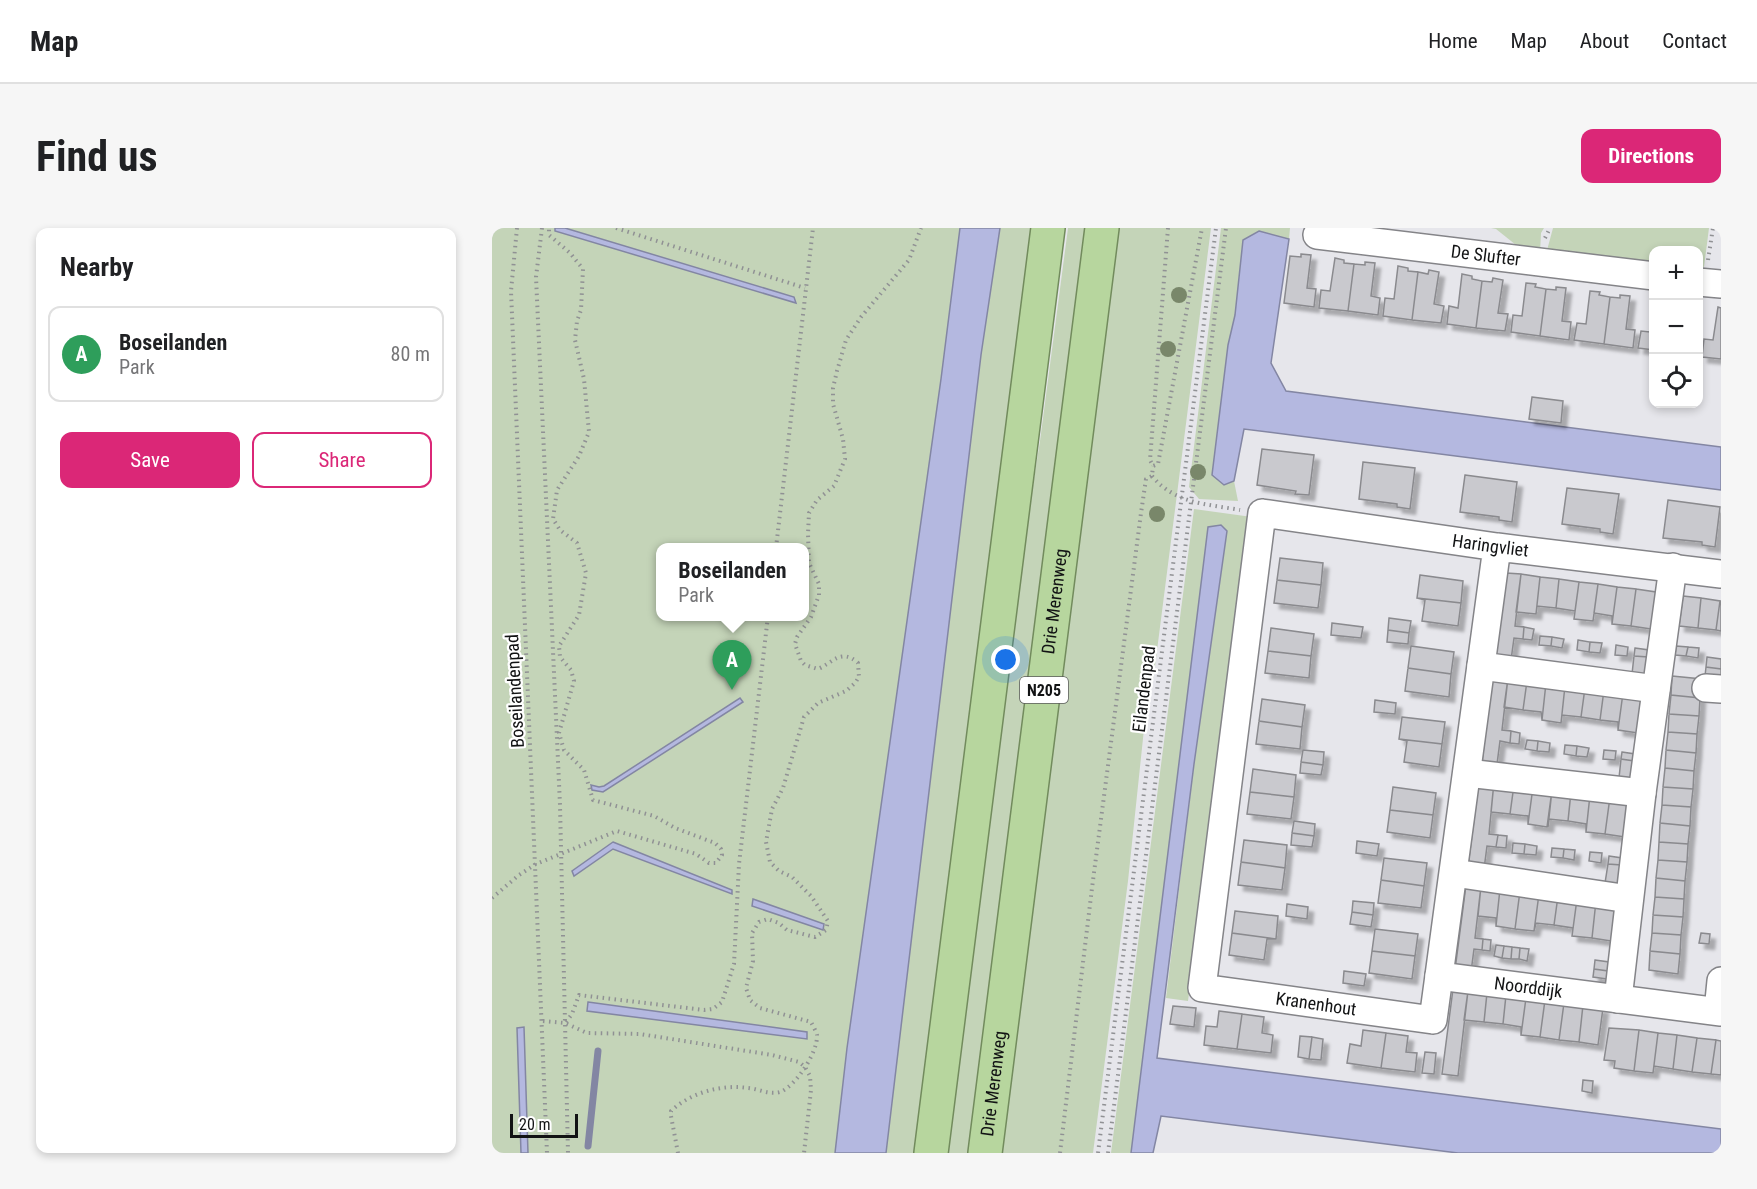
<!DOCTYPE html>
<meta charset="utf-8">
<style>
body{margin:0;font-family:"Roboto Condensed",sans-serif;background:#f6f6f6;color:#202124}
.controls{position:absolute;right:18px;top:18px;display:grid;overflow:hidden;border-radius:12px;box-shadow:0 3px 9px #0003}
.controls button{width:54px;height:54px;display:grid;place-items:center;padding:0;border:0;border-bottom:2px solid #e0e0e0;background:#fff;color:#202124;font:30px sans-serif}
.scale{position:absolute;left:18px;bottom:15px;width:68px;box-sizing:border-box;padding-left:6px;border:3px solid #121314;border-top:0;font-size:16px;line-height:21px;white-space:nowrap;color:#121314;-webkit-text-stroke:4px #fff;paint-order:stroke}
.you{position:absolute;left:514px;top:432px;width:21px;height:21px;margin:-15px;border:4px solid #fff;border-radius:50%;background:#1a73e8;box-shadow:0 0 0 9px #1a73e833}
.badge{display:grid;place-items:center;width:39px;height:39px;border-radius:50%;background:#db2777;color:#fff;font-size:20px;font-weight:700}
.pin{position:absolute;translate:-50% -50px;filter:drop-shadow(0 2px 3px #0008)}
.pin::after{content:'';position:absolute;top:32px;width:21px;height:18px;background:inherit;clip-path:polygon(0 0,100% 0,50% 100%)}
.popup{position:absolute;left:164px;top:315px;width:153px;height:78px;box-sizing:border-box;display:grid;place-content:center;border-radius:12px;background:#fff;filter:drop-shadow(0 2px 4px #0005);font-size:20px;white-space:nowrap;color:#757577}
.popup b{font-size:22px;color:#202124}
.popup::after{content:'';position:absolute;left:50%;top:100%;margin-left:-12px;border:12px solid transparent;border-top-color:#fff}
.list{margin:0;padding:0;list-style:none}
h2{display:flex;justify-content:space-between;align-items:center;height:78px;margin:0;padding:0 24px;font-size:26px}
h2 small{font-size:20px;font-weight:400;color:#757577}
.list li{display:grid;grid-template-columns:39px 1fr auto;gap:18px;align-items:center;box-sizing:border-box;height:96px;margin:0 12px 12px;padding:0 12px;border:2px solid #e0e0e0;border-radius:12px}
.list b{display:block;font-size:22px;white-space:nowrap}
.list p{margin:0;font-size:20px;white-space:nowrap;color:#757577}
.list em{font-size:20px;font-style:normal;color:#757577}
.actions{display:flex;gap:12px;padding:18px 24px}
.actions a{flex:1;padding:14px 0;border:2px solid #db2777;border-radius:12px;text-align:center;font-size:21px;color:#db2777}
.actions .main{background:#db2777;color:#fff}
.icon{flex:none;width:33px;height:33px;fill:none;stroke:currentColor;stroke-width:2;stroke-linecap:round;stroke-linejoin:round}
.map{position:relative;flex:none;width:1229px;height:925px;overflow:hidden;border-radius:12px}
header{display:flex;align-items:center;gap:36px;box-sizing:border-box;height:84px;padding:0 30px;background:#fff;border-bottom:2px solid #e0e0e0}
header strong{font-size:28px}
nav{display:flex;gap:33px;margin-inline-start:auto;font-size:21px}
.intro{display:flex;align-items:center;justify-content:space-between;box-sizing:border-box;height:144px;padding:0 36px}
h1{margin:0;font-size:42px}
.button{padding:15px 27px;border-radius:12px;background:#db2777;color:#fff;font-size:21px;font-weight:700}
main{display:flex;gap:36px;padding:0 36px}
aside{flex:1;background:#fff;border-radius:12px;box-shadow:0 3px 9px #0003}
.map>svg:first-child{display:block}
.green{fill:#c4d4b8;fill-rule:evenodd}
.water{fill:#b4b8e0;stroke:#8386a3;stroke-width:1.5}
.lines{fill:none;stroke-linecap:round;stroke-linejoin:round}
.stream{stroke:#8386a3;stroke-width:7}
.building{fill:#c9c9ce;stroke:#8a8a8e;stroke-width:1.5;filter:url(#shadow)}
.minor-casing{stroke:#848488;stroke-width:30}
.trunk-casing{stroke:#728b5d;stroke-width:36}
.path{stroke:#909194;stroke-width:4;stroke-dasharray:1.5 4.5;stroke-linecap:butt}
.minor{stroke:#fff;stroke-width:27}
.trunk{stroke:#b7d69e;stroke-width:33}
.tree{fill:#79876a}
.labels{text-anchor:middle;stroke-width:4.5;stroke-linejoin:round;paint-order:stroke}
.shield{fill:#fff;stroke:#595a5a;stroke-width:1.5}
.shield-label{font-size:16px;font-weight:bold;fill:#121314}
.street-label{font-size:18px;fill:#121314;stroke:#fff}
</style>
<header>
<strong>Map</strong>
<nav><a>Home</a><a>Map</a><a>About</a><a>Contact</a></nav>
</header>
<div class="intro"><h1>Find us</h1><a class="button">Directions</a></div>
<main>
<aside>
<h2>Nearby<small></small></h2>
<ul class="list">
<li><span class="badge" style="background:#2e9e5b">A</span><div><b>Boseilanden</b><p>Park</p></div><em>80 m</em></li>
</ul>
<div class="actions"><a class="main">Save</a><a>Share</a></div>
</aside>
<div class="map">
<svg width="1229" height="925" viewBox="0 0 1229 925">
<defs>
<filter id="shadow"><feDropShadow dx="5.5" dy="5.5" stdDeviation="1.5" flood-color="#0004"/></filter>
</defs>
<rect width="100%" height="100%" fill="#e6e6eb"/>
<path class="green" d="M0 0H545L426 925H0ZM168 320H312V388H168Z
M576 0H599L481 925H449L497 537 548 213Z
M623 0H719L662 446 654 482 636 653 601 925H508Z
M729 0H798L797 11 767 3 736 118 720 247 732 257 742 253 746 273 707 271 697 259Z
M999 0H1052L1049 5 1048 26 1029 21 1004 1Z
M1061 0H1217L1212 39 1207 38 1206 22H1162L1161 36 1054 26Z
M702 281 760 289 696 773 674 770 702 536 735 303 728 297 716 300 639 925H619Z"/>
<path class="water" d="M63 0H73L302 69 304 75 63 3Z
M468 0H508L489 127 394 925H343L355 820 449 151Z
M767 3 797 11 779 135 794 163 1229 219V262L752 201 742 253 732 257 720 247 736 117 743 87 751 12Z
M729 297 735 303 702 536 665 830 1229 901V925H966L669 888 661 925H639L716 299Z
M248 470 251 474 111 564 100 562 99 557 107 559 112 558Z
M121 614 240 662V666L121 621 82 648 80 643Z
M261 671 332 696 331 702 260 678Z
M96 774 315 804V811L95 783Z
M32 799 36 925H29L25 800Z"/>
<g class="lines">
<path class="stream" d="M96 918 106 823"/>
</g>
<path class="building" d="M809 26 819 27 815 60 824 61 822 79 792 75 798 28 809 29Z
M843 30 852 32V35L862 36 856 83 827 80 829 62 838 63Z
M873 34 883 35 879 68 888 70 886 87 856 83 862 36 873 37Z
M906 38 916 40V43L926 44 920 92 891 88 893 70 902 71Z
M937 42 947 44 942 76 952 78 949 95 920 92 926 44 936 46Z
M970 46 980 48V51L990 53 984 100 955 96 957 78 966 80Z
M1001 50 1011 52 1006 85 1016 86 1013 103 984 100 990 53 1000 54Z
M1034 55 1044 56 1043 59 1054 61 1048 108 1019 104 1021 87 1030 88Z
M1064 59 1074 60 1070 93 1079 94 1077 112 1048 108 1054 61 1064 62Z
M1098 63 1108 64 1107 67 1118 69 1112 116 1082 112 1085 95 1094 96Z
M1128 67 1138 68 1134 101 1143 102 1141 120 1112 116 1118 69 1128 70Z
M1162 74V122L1146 120 1149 103 1158 104Z
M1226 79 1229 80V131L1210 129 1212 111 1221 112Z
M1040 169 1071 173 1069 195 1037 191Z
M770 221 822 227 817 267 803 266 804 263 765 257Z
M871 234 923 240 918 281 905 279V276L867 271Z
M973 247 1025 254 1020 294 1007 292V289L968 284Z
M1075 260 1127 266 1121 306 1108 304V301L1070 296Z
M1176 272 1228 279 1223 319 1210 317V314L1171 310Z
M788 330 831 335 829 357 785 352Z
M1014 345 1029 346 1023 398 1032 399 1031 411 1022 410 1019 432 1003 430Z
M1029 346 1048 349 1044 386 1024 384Z
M928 347 971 353 969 375 925 370Z
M1048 349 1067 351 1064 380 1045 378 1044 386Z
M1067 351 1087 354 1083 383 1064 380Z
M785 352 829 357 826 380 782 375Z
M1087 354 1106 356 1101 393 1082 391Z
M1106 356 1125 359 1120 396V388L1102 385Z
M1125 359 1144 361 1139 398 1120 396Z
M1144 361 1164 364 1159 401 1139 398Z
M1191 368 1209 370 1206 400 1187 398Z
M925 370 969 375 966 398 930 393 933 372Z
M1209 370 1228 373 1224 402 1206 400Z
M1228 373H1229V403L1224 402Z
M897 390 919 393 917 405 896 402Z
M840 395 871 399 869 410 839 407Z
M1032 399 1042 401 1040 412 1031 411Z
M779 400 822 406 819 428 776 423Z
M896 402 917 405 916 416 895 414Z
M1048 408 1060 409 1059 418 1047 417Z
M1060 409 1072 411 1070 420 1059 418Z
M1086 412 1098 414 1097 424 1085 422Z
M1098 414 1110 415 1108 425 1097 424Z
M1124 417 1136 419 1135 428 1123 427Z
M919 418 962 424 959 446 916 440Z
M1184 418 1196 419 1194 428 1183 427Z
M1196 419 1207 420 1206 430 1194 428Z
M1143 420 1157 422 1156 429 1142 428Z
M776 423 819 428 817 450 773 445Z
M1142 428 1156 429 1153 448 1140 446Z
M1215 429 1229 431V441L1214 439Z
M1214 439 1229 441V450L1213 448Z
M916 440 959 446 957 469 913 463Z
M1180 448 1210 451 1208 470 1179 467Z
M1000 449 1016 450 1010 502 1019 503 1018 515 1008 513 1005 536 990 534Z
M1016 450 1035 453 1031 482 1012 479Z
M1035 453 1054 455 1050 492 1049 484 1031 482Z
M1054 455 1073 458 1069 495 1050 492Z
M1073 458 1093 460 1089 489 1070 487 1069 495Z
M1093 460 1112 462 1108 492 1089 489Z
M1112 462 1131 465 1126 502V494L1108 492Z
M1131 465 1151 468 1146 505 1126 502Z
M1179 467 1208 470 1207 488 1177 486Z
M770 471 813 477 810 499 767 493Z
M883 472 904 475 903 486 882 484Z
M1177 486 1207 488 1205 506 1176 504Z
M910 489 953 494 950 516 907 511Z
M767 493 810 499 808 521 764 516Z
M1019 503 1028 505 1027 516 1018 515Z
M1176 504 1205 506 1204 525 1174 522Z
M907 511 950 516 947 539 912 534 915 513Z
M1035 512 1046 513 1045 523 1033 521Z
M1046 513 1058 515 1057 524 1045 523Z
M1073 517 1085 518 1084 528 1072 526Z
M1085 518 1097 520 1095 529 1084 528Z
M811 522 832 524 831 537 809 534Z
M1112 522 1124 523 1123 532 1111 531Z
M1174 522 1204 525 1202 543 1173 540Z
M1130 524 1143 526 1142 533 1129 531Z
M1129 531 1142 533 1140 552 1127 550Z
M809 534 831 537 829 547 808 545Z
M1173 540 1202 543 1201 561 1171 559Z
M761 541 804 547 802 569 758 564Z
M987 553 1002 554 997 606 1006 607 1004 619 995 618 992 641 976 638Z
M1002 554 1022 557 1018 586 999 584Z
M1022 557 1041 559 1036 596V588L1018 586Z
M901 559 944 565 941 587 898 582Z
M1041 559 1060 562 1055 599 1036 596Z
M1171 559 1201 561 1199 579 1170 577Z
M1060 562 1079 564 1076 593 1057 591 1056 599Z
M758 564 802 569 799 591 755 586Z
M1079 564 1098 567 1094 604V596L1076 593Z
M1098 567 1118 569 1113 606 1094 604Z
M1118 569 1137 572 1133 609 1113 606Z
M1170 577 1199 579 1198 598 1168 595Z
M898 582 941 587 938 610 895 604Z
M802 593 823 596 822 608 800 605Z
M1168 595 1198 598 1196 616 1167 614Z
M800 605 822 608 820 619 799 617Z
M1006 607 1015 608 1014 620 1004 619Z
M752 612 795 617 793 640 749 634Z
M865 613 887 616 885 628 864 625Z
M1167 614 1196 616 1195 634 1166 632Z
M1021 615 1033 616 1032 626 1020 625Z
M1033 616 1045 618 1044 627 1032 626Z
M1060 620 1072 621 1071 630 1059 629Z
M1072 621 1083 622 1082 632 1071 630Z
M1098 624 1110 625 1109 635 1097 633Z
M1117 628 1130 630 1129 637 1116 636Z
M892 630 935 635 932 658 889 652Z
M1166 632 1195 634 1193 653 1164 650Z
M749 634 793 640 790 662 746 657Z
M1116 636 1129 637 1127 656 1113 655Z
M1164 650 1193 653 1192 671 1163 669Z
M889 652 932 658 929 680 886 675Z
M974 657 989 658 983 710 991 711 990 722 982 721 979 744 963 742Z
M989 658 1008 661 1004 698V690L986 688Z
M1008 661 1028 663 1023 701 1004 698Z
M1028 663 1047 666 1042 703 1023 701Z
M1047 666 1066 668 1062 697 1044 695 1042 703Z
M1066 668 1085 671 1080 708 1081 700 1062 697Z
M1163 669 1192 671 1191 689 1161 687Z
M1085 671 1104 673 1100 710 1080 708Z
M861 673 882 675 881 687 860 684Z
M1104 673 1124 676 1119 713 1100 710Z
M795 676 816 679 815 691 794 688Z
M743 683 786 688 784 711 740 705Z
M860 684 881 687 879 699 858 696Z
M1161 687 1191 689 1189 707 1160 705Z
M883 701 926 706 923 728 880 723Z
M740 705 784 711H775L772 732 737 727Z
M1160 705 1189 707 1188 726 1158 723Z
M1209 705 1218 706 1217 716 1207 715Z
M991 711 999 712 998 723 990 722Z
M1004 717 1012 718 1010 730 1002 728Z
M1012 718 1020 719 1019 731 1010 730Z
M1020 719 1028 720 1027 731H1019Z
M1028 720 1037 721 1035 733 1027 731Z
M880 723 923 728 920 751 877 745Z
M1158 723 1188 726 1186 746 1157 742Z
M1103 732 1117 734 1116 743 1102 741Z
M1102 741 1116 743 1115 751 1101 749Z
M852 743 874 746 872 758 851 755Z
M961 761 976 763 966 848 950 846Z
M976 763 995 765 992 794 972 792Z
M995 765 1014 767 1011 796 992 794Z
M1014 767 1034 770 1029 807V799L1011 796Z
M1034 770 1053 772 1048 809 1029 807Z
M1053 772 1072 775 1067 812 1048 809Z
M1072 775 1091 777 1087 814 1067 812Z
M1091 777 1111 780 1106 817 1087 814Z
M681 778 704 780 702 799 678 796Z
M727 783 750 786 745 821 712 817 714 798 725 799Z
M750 786 772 789 770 805 781 807 779 825 745 821Z
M1117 800 1147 802 1142 843 1122 840 1123 833 1112 832Z
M871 802 894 805 889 840 855 835 858 816 869 818Z
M1147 802 1166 805 1161 845 1142 843Z
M894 805 916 808 914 824 925 825 923 844 889 840Z
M1166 805 1185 807 1181 841 1162 838 1161 845Z
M1185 807 1205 810 1200 844 1181 841Z
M808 808 820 809 817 831 806 829Z
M820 809 831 811 829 832 817 831Z
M1205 810 1224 812 1219 846 1200 844Z
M1224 812 1229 813V847L1219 846Z
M933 824 944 825 942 846 930 845Z
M1091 852 1101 853 1100 865 1090 863Z"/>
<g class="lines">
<defs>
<g id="minor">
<path id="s1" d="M825 7 1162 48"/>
<path d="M1206 54 1229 56"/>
<path id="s2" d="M1005 319 941 792 710 760 770 285 1005 319 1229 346"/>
<path d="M989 438 1164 461"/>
<path d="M1214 460 1229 461"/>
<path d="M975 545 1150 565"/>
<path d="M962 645 1137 671"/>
<path id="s3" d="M947 748 1229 784"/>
<path d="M1126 771 1150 565 1181 339"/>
<path d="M1226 783 1229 753"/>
</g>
<g id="trunk">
<path d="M439 925 556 0"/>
<path id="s4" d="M493 925 610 0"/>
</g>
</defs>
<use href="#minor" class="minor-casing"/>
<use href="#trunk" class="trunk-casing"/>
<path class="path" d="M25 0 19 63 55 925
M50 0 44 49 68 577 76 925
M124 0 313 60
M676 0 658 232 661 238 666 236 710 0
M1053 10 1058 0
M1216 32 1221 0
M660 248C683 276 715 276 748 282
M284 320 321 0
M0 670 27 647 44 636 125 603 204 626 217 635H224L230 627 229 621 223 615 183 600 162 588 101 572 92 542 72 522 67 505 82 453 79 442 68 429 67 418 87 387 94 345 85 315 68 302 61 291 65 262 87 228 97 204 92 151 83 112 85 93 89 82 91 41 78 25 57 7V0
M51 793 73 795 95 805 148 806 280 827 307 834 313 839 318 848 319 862 312 925
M74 794 80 786 87 767 212 782 221 781 230 774 242 736 247 636 276 388
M186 925 179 888V883C198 865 229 856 256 860 267 861 277 867 288 864 304 858 326 824 325 807 324 803 321 798 319 794L268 780 258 772 254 760 261 733 260 705 267 694 276 691 287 695 295 702 323 709 334 702 336 693 319 668 300 649 287 643 278 634 274 614 280 581 291 560 312 489 326 475 354 463 363 455 367 449 366 435C349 420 342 434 326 441L313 437 309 433 303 416 305 409 319 389 327 367V356L317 335 316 306 317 285 325 272 342 258 353 231 351 211 341 176V160L345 143 354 112 369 89 417 32 429 0
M568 925 600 660 649 285 654 251 660 248 661 238
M606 925 724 0
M616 925 734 0"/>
<use href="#minor" class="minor"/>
<use href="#trunk" class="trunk"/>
</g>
<g class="tree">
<circle cx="687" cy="67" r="8"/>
<circle cx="676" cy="121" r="8"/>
<circle cx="706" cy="244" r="8"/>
<circle cx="665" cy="286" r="8"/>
</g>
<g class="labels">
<rect class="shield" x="528" y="449" width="48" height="26" rx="4.5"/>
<g class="shield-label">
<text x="552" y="468">N205</text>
</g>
<g class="street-label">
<text dy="6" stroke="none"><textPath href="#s1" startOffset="170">De Slufter</textPath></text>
<text dy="6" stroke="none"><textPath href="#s2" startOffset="1420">Haringvliet</textPath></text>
<text dy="6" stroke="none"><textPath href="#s4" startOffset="556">Drie Merenweg</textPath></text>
<text transform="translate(652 461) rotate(-83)" y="6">Eilandenpad</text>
<text transform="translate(23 463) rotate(-93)" y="6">Boseilandenpad</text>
<text dy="6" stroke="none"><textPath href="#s3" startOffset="90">Noorddijk</textPath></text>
<text transform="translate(824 776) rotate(8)" y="6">Kranenhout</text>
<text dy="6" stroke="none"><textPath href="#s4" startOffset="70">Drie Merenweg</textPath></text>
</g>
</g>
</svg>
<div class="controls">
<button>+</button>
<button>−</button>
<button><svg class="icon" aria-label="locate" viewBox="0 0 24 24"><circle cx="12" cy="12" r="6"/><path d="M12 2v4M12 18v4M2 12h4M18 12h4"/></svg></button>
</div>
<div class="scale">20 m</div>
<div class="you"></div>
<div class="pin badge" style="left:240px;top:462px;background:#2e9e5b">A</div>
<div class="popup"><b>Boseilanden</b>Park</div>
</div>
</main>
